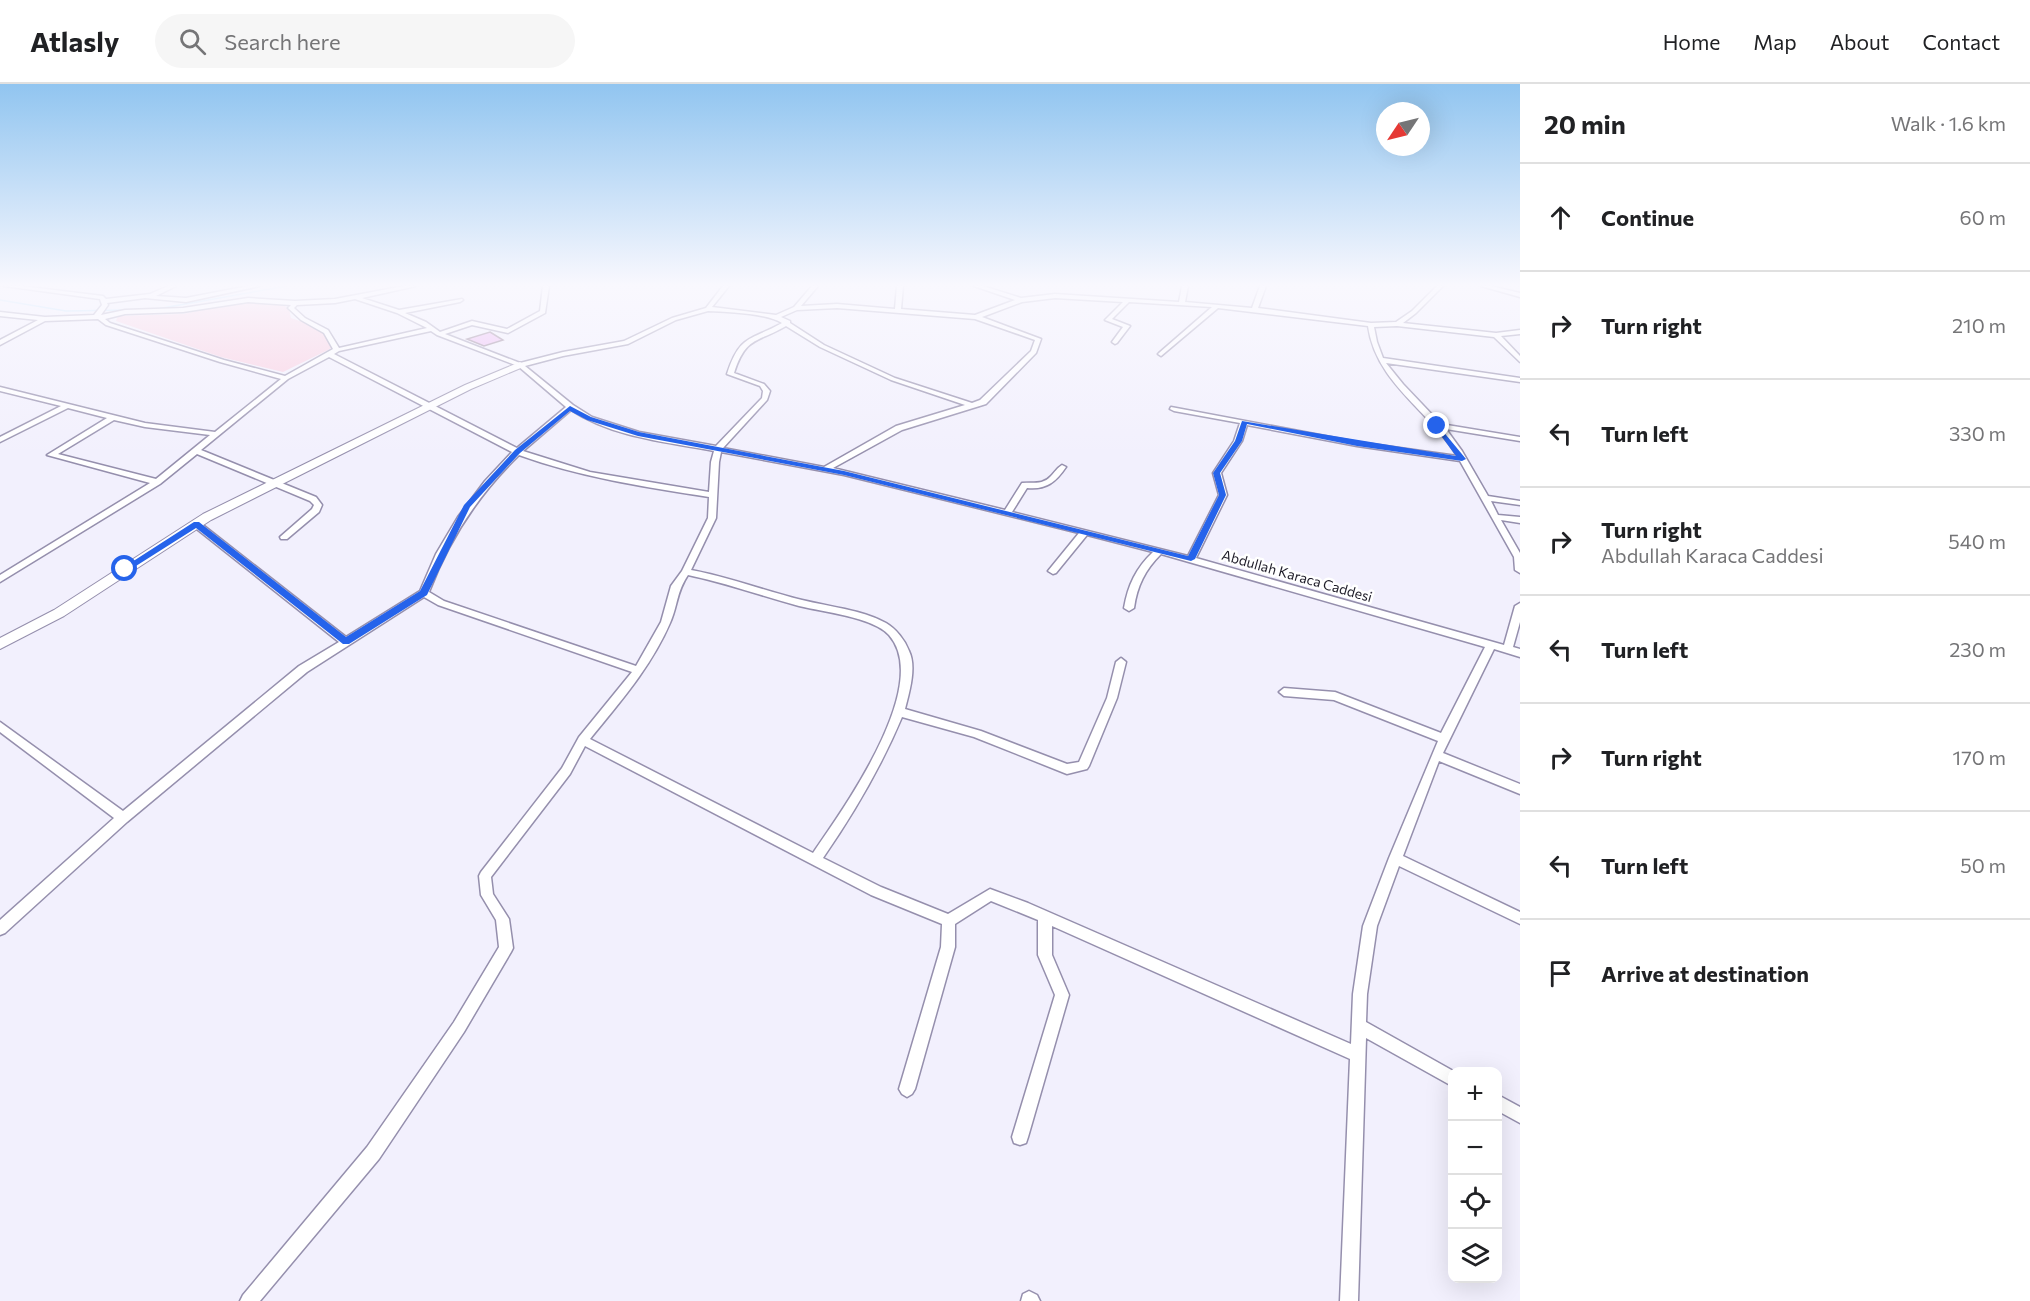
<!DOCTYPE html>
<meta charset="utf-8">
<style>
body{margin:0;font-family:Commissioner,sans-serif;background:#f6f6f6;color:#202124}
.controls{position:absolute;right:18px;bottom:18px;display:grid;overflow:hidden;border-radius:12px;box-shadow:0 6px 24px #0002}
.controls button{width:54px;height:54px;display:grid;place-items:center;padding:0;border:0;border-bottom:2px solid #e0e0e0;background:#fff;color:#202124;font:30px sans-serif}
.compass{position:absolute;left:1376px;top:18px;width:54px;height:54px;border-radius:50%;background:#fff;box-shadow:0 6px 24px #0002;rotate:235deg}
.stop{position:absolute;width:18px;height:18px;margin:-14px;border:4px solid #2563eb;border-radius:50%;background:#fff}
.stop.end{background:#2563eb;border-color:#fff;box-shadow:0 2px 6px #0008}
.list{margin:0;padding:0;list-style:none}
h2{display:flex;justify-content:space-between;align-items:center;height:78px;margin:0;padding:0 24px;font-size:26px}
h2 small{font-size:20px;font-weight:400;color:#757577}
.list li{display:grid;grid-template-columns:39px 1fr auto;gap:18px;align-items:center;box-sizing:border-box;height:108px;padding:0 24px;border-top:2px solid #e0e0e0}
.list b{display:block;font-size:22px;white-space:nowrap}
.list p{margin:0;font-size:20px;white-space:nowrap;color:#757577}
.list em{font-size:20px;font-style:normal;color:#757577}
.icon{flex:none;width:33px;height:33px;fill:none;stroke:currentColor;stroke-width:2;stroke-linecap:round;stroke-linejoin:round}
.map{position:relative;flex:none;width:1520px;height:1217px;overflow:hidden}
header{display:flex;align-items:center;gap:36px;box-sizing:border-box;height:84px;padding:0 30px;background:#fff;border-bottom:2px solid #e0e0e0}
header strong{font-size:28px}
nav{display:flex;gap:33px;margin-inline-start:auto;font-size:21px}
.search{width:420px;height:54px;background:#f6f6f6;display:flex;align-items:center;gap:15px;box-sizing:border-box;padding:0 21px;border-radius:33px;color:#757577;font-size:22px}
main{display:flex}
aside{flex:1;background:#fff}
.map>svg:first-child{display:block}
.green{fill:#facbde}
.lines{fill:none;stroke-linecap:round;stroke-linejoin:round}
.stream{stroke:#aedefc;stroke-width:1.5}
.building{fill:#ecb2f3;stroke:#8a748c;stroke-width:1.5}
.street-casing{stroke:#958fad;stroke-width:3}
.secondary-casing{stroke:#958fad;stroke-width:2}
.street{fill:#fff;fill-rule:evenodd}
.secondary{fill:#fff;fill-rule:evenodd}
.route{fill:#2563eb}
.labels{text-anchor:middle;stroke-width:5;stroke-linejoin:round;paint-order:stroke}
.far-street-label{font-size:14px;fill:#1e1c28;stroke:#fff}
</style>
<header>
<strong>Atlasly</strong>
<div class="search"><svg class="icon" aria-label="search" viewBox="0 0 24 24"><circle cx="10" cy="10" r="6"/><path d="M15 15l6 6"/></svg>Search here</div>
<nav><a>Home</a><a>Map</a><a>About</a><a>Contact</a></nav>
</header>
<main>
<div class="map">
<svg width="1520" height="1217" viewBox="0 0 1520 1217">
<rect width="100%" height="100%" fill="#f2f0fd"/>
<path class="green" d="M237 219H280L289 225 291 234 320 244 333 259 330 265 283 288 221 273 116 237 118 232 183 230Z"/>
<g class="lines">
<path class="stream" d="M0 216 66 227 126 226
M157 225 287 202"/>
</g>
<path class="building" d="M490 248 503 256 484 262 467 255Z"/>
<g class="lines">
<defs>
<path id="street" d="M4 202H21L103 212 106 215 150 210 168 202H176L156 212 186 214 248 202H260L186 218 145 214 107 219 108 221 101 231 125 226 183 224 248 214 295 217 335 215 404 202H416L362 214 399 226 462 215 463 216 460 218 405 229 426 238 440 248 472 237 507 245 540 227 543 202H549L545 229 508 249 472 241 445 250 520 279 563 268 624 257 672 234 706 224 723 202H729L712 223 776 231 794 223 812 202H818L801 222 837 220 895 225 897 202H903L901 225 975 231 1015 216 974 202H983L1021 214 1055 210 1179 218 1182 202H1188L1185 218 1252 224 1260 202H1266L1258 224 1371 239 1396 238 1412 227 1437 202H1443L1416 229 1403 239 1496 249 1520 246V250L1501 252 1520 272V278L1494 253 1397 242 1374 243 1377 258 1383 274 1520 294V298L1386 279 1403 300 1441 340 1520 353V357L1446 345 1462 367 1488 412 1520 417V421L1491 417 1498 431 1520 433V439L1501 436 1520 469V489L1515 486 1514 473 1460 377 1357 362 1247 341 1242 357 1221 389 1227 411 1196 474 1504 561 1515 522 1520 519V538L1513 563 1520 565V573L1494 565 1443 669 1520 700V710L1439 677 1403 772 1520 828V840L1399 782 1377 842 1367 910 1366 938 1455 988H1452V1002L1366 954 1358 1217H1340L1350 975 1052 842V871L1069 911 1028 1053 1026 1059 1020 1061 1014 1059 1012 1053 1055 911 1038 871V836L991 817 955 840V863L915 1005 912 1010 907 1013 902 1010 899 1005 941 863 942 840 871 811 585 662 570 690 491 793 493 810 509 835 513 864 511 868 464 948 379 1075 260 1217H240L243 1211 367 1063 454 938 499 863 496 836 481 811 479 792 481 788 562 684 579 653 632 588 438 521 424 513 307 588 127 738 5 849 0 851V836L114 734 0 648V638L123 727 299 582 339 558 193 442V438H199L346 553 420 507 436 470 458 433 485 397 512 368 329 273 288 295 201 366 316 413 322 421 319 428 287 455H281L280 453 312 425 314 421 310 417 197 370 160 400 0 498V491L150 399 47 371 107 334 68 324 0 358V353L61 322 0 307V303L145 339 215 348 281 295 220 278 106 241 98 235 45 237 0 261V256L38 236 0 232V228L45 233 94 231 102 221 100 215ZM1055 214 1123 218 1105 236 1123 243 1112 258 1115 260 1117 259 1130 242 1112 235 1129 218 1212 223 1159 269 1158 270 1161 272 1218 224 1368 242C1376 299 1429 326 1457 372L1357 358 1171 323 1170 325 1174 327 1240 339 1234 357 1213 389 1219 411 1188 472 1012 428 1027 404C1046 406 1056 398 1066 383L1062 381C1057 384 1055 388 1051 392 1043 401 1034 398 1022 399L1005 426 833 384 902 346 986 320 1036 269 1041 255 982 233 1022 218ZM355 215 397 229 427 244 339 264 328 246 305 234 294 224 297 221 335 219ZM248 218 291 221 288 224 301 236 324 249 333 265 285 292 224 276 110 239 105 235 125 230 183 228ZM837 224 975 235 1035 256 1031 267 980 316 972 319 895 294 824 261 790 239V237L781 233 797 226ZM708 227C727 228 766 229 782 239 750 257 740 250 727 290L760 302 763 307 762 314 716 362 639 348 592 333 573 321 525 282 563 272 628 260 676 236ZM786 242 820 263 891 296 965 321 896 342 824 383 723 364 767 316 770 307 764 300 734 289C746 252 757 259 786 242ZM431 247 437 251 518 282 566 323 517 364 334 270 339 267ZM571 326C612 353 666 358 714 367L711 378 709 408 590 388 523 367ZM114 336 145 343 210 351 156 395 58 370ZM721 368 844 391 1079 449 1048 487 1053 490 1056 489 1087 451 1153 468C1136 484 1128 501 1124 524L1129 527 1134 524C1137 502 1145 486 1161 470L1485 563 1441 649 1335 608 1284 604 1279 608 1284 612 1334 616 1438 657 1389 774 1363 842 1353 910 1351 960 1028 819 990 805 948 830 881 803 823 774C854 729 881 683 902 633L974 653 1067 690 1087 685 1089 682 1117 614 1126 578 1121 574 1116 578 1107 614 1079 678 1067 680 981 647 905 625C909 609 917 583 909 567 905 556 896 545 886 539 860 525 830 523 802 516 765 507 729 493 691 486L716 434 719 378ZM519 371C580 393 644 403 709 413L708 434 682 487 671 502 661 538 636 582 444 517 429 508C449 455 478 411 519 371ZM688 491C726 499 762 512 799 522 823 528 873 533 889 551 933 601 843 725 813 769L590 655C620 618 651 583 670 539 678 521 676 509 688 491Z
M1481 202H1491L1520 209V213Z
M1498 1011 1520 1023V1039L1498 1027Z
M1029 1207 1037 1211 1040 1217H1021L1023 1210Z"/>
<path id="secondary" d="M520 278 525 281 523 283 471 305 211 436 64 532 0 565V554L54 526 203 430 465 301Z"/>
</defs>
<use href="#street" class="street-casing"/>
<use href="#secondary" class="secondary-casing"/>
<use href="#street" class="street"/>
<use href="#secondary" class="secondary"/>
</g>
<linearGradient id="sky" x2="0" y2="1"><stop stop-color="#91c5f0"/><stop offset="0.54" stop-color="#f9f8fe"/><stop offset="1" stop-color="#f9f8fe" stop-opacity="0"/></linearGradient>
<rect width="1520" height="372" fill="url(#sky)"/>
<path class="route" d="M570 322 591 333 639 348 844 387 1188 472 1219 411 1213 389 1235 357 1242 337 1456 372 1434 342 1437 340 1466 375 1462 377 1357 362 1247 340 1242 357 1220 389 1226 411 1195 475 1191 477 844 391 638 352 587 336 570 327 520 369 470 423 427 511 349 560H343L196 444 128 487 121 485 194 438H199L346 553 420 507 464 421 515 366Z"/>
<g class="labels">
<g class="far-street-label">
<text transform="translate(1297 492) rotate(16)" y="5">Abdullah Karaca Caddesi</text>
</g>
</g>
</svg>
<div class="controls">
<button>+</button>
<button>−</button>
<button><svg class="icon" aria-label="locate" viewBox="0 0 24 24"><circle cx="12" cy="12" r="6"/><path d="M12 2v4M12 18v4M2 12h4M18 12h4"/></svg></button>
<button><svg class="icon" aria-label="layers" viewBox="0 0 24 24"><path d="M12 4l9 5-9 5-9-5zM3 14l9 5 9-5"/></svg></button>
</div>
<svg class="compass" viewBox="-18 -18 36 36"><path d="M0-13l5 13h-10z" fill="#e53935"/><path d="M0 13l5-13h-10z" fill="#757577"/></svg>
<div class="stop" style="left:125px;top:485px"></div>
<div class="stop end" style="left:1437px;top:342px"></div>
</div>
<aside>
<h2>20 min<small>Walk · 1.6 km</small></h2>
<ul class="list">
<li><svg class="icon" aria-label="ahead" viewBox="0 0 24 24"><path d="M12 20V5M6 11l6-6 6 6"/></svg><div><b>Continue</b></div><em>60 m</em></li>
<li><svg class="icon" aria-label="right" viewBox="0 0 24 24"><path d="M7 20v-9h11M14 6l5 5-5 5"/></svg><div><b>Turn right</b></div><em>210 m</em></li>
<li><svg class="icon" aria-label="left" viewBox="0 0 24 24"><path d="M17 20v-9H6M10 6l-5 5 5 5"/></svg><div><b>Turn left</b></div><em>330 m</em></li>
<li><svg class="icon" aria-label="right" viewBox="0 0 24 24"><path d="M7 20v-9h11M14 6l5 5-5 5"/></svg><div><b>Turn right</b><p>Abdullah Karaca Caddesi</p></div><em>540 m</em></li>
<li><svg class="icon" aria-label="left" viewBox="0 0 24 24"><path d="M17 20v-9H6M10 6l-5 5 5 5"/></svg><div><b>Turn left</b></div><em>230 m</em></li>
<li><svg class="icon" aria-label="right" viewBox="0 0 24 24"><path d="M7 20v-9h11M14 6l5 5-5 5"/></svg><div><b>Turn right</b></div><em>170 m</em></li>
<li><svg class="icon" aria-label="left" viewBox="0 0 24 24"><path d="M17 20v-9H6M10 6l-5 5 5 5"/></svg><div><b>Turn left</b></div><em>50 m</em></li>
<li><svg class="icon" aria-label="arrive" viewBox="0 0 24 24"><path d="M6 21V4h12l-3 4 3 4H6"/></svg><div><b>Arrive at destination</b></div></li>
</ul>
</aside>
</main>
